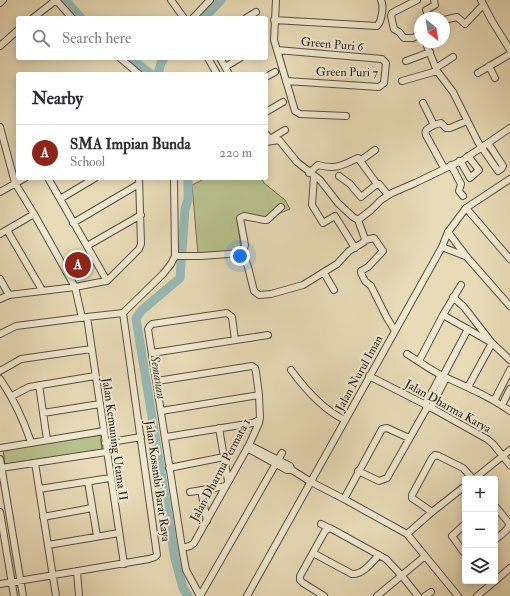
<!DOCTYPE html>
<meta charset="utf-8">
<style>
body{margin:0;font-family:"IM FELL Double Pica",serif;background:#f7f7f7;color:#2b2b33}
.controls{position:absolute;right:12px;bottom:12px;display:grid;overflow:hidden;border-radius:4px;box-shadow:0 2px 10px #0003}
.controls button{width:36px;height:36px;display:grid;place-items:center;padding:0;border:0;border-bottom:1px solid #e1e1e2;background:#fff;color:#2b2b33;font:20px sans-serif}
.compass{position:absolute;left:414px;top:12px;width:36px;height:36px;border-radius:50%;background:#fff;box-shadow:0 2px 10px #0003;rotate:150deg}
.you{position:absolute;left:240px;top:256px;width:14px;height:14px;margin:-10px;border:3px solid #fff;border-radius:50%;background:#1a73e8;box-shadow:0 0 0 6px #1a73e833}
.badge{display:grid;place-items:center;width:26px;height:26px;border-radius:50%;background:#8f2418;color:#fff;font-size:13px;font-weight:700}
.pin{position:absolute;translate:-50% -50%;border:2px solid #fff;box-shadow:0 1px 4px #0006}
.list{margin:0;padding:0;list-style:none}
h2{display:flex;justify-content:space-between;align-items:center;height:52px;margin:0;padding:0 16px;font-size:17px}
h2 small{font-size:13px;font-weight:400;color:#7c7c81}
.list li{display:grid;grid-template-columns:26px 1fr auto;gap:12px;align-items:center;box-sizing:border-box;height:56px;padding:0 16px;border-top:1px solid #e1e1e2}
.list b{display:block;font-size:15px;white-space:nowrap}
.list p{margin:0;font-size:13px;white-space:nowrap;color:#7c7c81}
.list em{font-size:13px;font-style:normal;color:#7c7c81}
.icon{flex:none;width:22px;height:22px;fill:none;stroke:currentColor;stroke-width:2;stroke-linecap:round;stroke-linejoin:round}
.map{position:relative;flex:none;width:510px;height:596px;overflow:hidden}
.search{position:absolute;background:#fff;box-shadow:0 2px 10px #0003;left:16px;top:16px;width:252px;height:44px;display:flex;align-items:center;gap:10px;box-sizing:border-box;padding:0 14px;border-radius:4px;color:#7c7c81;font-size:15px}
.panel{position:absolute;background:#fff;box-shadow:0 2px 10px #0003;left:16px;top:72px;width:252px;height:108px;border-radius:4px}
.map>svg:first-child{display:block}
.green{fill:#b8c08d;stroke:#727152}
.lines{fill:none;stroke-linecap:round;stroke-linejoin:round}
.river{stroke:#98b9b5;stroke-width:9}
.minor-casing{stroke:#5a5040;stroke-width:8}
.minor{stroke:#f0e8d0;stroke-width:6}
.labels{text-anchor:middle;stroke-width:4;stroke-linejoin:round;paint-order:stroke}
.street-label{font-size:12px;fill:#2b2218;stroke:#f0e8d0}
.water-label{font-size:13px;font-style:italic;fill:#4c4f47;stroke:#f0e8d0}
</style>
<div class="map">
<svg width="510" height="596" viewBox="0 0 510 596">
<rect width="100%" height="100%" fill="#e8dbb7"/>
<filter id="stains"><feTurbulence type="fractalNoise" baseFrequency=".005" numOctaves="4"/><feColorMatrix values="0 0 0 0 .2 0 0 0 0 .09 0 0 0 0 .02 0 0 0 .5 -.17"/></filter>
<radialGradient id="worn" r=".72"><stop offset=".6" stop-color="#630" stop-opacity="0"/><stop offset="1" stop-color="#630" stop-opacity=".3"/></radialGradient>
<path class="green" d="M206 178H261L264 183 285 200 290 209 264 220 254 215 237 217 241 249 198 255 192 185Z
M100 435 102 450 5 464 3 450Z"/>
<g class="lines">
<path class="river" d="M65 0 81 18
M204 18 221 0
M130 58 151 74
M158 74 161 63 164 58
M188 178V200L185 209 180 278 142 310 136 318 175 559 183 588 188 596"/>
<defs>
<path id="minor" d="M56 0 72 18
M171 0 184 18
M276 0 274 40 295 111 300 114 346 116
M417 0 392 13 391 16 394 29 399 32 404 38H413L420 34
M481 0 492 21 510 50
M0 3 3 0
M33 18 56 0
M193 18 210 0
M246 18 256 12
M429 18 426 10 435 5 434 0
M274 20 377 26C382 21 384 6 381 0
M444 20 457 17 465 24 483 5
M0 46 18 30
M427 46 437 71 453 92 478 142 498 171 502 168 503 166 488 143
M277 50 382 59 386 63 384 83 379 87 286 81
M120 58 139 74
M208 58 217 74
M220 58 229 74
M406 61 430 52
M489 66 495 78
M225 67 240 58
M436 68 453 57
M478 73 510 54
M266 77 275 72
M402 81 437 71
M423 103 434 125 441 123 446 128H450L467 121
M266 112 283 102
M434 125C429 128 424 129 426 135L444 168
M0 127 15 183 34 214 75 287 82 318
M266 134 270 139 285 130
M266 142 279 140 297 162 320 180 338 203 353 217 358 220
M360 161 375 150
M459 161 462 164 470 178 479 170 468 156
M451 165 461 184 459 191 463 196
M309 173 318 165C337 170 342 165 358 158L377 184H379L388 195
M314 176 312 205 323 223 335 216 355 248
M339 176 350 184 361 197 377 184
M48 178 107 281
M0 192 25 178
M60 199 95 178
M466 208 510 259
M358 220 371 210 381 200 392 193 415 183 463 160 510 128
M73 223 139 184
M7 230 42 290
M448 232 466 256 510 306
M0 234 34 214
M365 240 374 238 383 251 368 267 361 271V273L365 281 371 286 387 318 395 331
M87 246 141 215
M442 247 465 256
M243 253 245 245 240 218 244 216 264 220H267L281 207
M175 256H201L243 253 248 267 254 291 259 295 271 294 303 285 337 264 349 251 364 242 365 239 358 220
M324 273 334 290
M0 279 9 295
M453 297 464 307 492 343 510 360
M0 299 9 295 75 287 106 281 110 278 139 249 141 244 139 178
M443 315 492 343 468 387
M87 317 124 564
M0 334 16 326 87 317 123 313 163 274 171 264 175 256 174 178
M152 353 268 335
M407 354C420 362 433 372 447 378 469 388 490 397 510 411
M419 361 443 315 461 285
M291 370C305 389 323 410 345 420
M0 371 21 359 91 349
M369 376 428 406 487 439 493 444 510 465
M443 376 468 329
M0 379C14 399 23 419 31 442
M157 381 252 366 255 368 256 372 259 395 260 418 259 423 249 445 194 543 190 546 182 548
M39 385 47 440
M12 396 29 387 95 376
M494 401 510 370
M425 405 441 375
M502 405 510 389
M431 408 446 378
M161 411 259 395
M43 413 100 404
M219 428 228 481
M166 437 253 423 259 420
M105 443 141 437
M249 445 290 466 292 470 311 482 344 499 407 534 458 596
M0 448 104 431
M247 448 287 470H292
M0 459 23 596
M35 463 56 596
M1 468 106 452
M169 468 224 457
M358 471 379 481 387 478 428 406
M474 479 510 450
M88 482 97 536
M39 489 110 478
M201 490 207 521
M190 492 226 486
M344 499 382 429 387 428 409 438
M495 506 509 523C510 530 500 535 495 540
M0 512 14 596
M432 512 412 498V495L432 458 435 455 439 456 463 468 473 479
M43 517 92 508
M321 524 329 528
M465 524 452 536 465 554
M407 534 432 512 465 486
M48 545 119 533
M313 553 352 574C363 575 372 562 379 555
M77 571 79 596
M495 581 510 568
M0 584 149 559 155 557 157 555 123 313
M200 596 186 570 182 548 148 329 150 326 152 324 227 313 232 317 235 340
M200 596 282 453
M247 596 442 247 448 232 466 208 510 179
M324 596 303 583 300 580V576L325 531 330 528 386 559 402 576 418 596
M377 596 425 556
M425 596 431 592
M477 596 495 581"/>
</defs>
<use href="#minor" class="minor-casing"/>
<use href="#minor" class="minor"/>
</g>
<g class="labels">
<g class="street-label">
<text transform="translate(332 44) rotate(5)" y="4">Green Puri 6</text>
<text transform="translate(347 72) rotate(1)" y="4">Green Puri 7</text>
<text transform="translate(359 373) rotate(-61)" y="4">Jalan Nurul Iman</text>
<text transform="translate(448 406) rotate(29)" y="4">Jalan Dharma Karya</text>
<text transform="translate(115 439) rotate(82)" y="4">Jalan Kemuning Utama II</text>
<text transform="translate(220 470) rotate(-62)" y="4">Jalan Dharma Permata 1</text>
<text transform="translate(158 481) rotate(82)" y="4">Jalan Kosambi Barat Raya</text>
</g>
<g class="water-label">
<text transform="translate(159 377) rotate(81)" y="5">Semanan</text>
</g>
</g>
<rect width="100%" height="100%" filter="url(#stains)"/>
<rect width="100%" height="100%" fill="url(#worn)"/>
</svg>
<div class="controls">
<button>+</button>
<button>−</button>
<button><svg class="icon" aria-label="layers" viewBox="0 0 24 24"><path d="M12 4l9 5-9 5-9-5zM3 14l9 5 9-5"/></svg></button>
</div>
<svg class="compass" viewBox="-18 -18 36 36"><path d="M0-13l5 13h-10z" fill="#e53935"/><path d="M0 13l5-13h-10z" fill="#7c7c81"/></svg>
<div class="you"></div>
<div class="pin badge" style="left:78px;top:265px">A</div>
<div class="search"><svg class="icon" aria-label="search" viewBox="0 0 24 24"><circle cx="10" cy="10" r="6"/><path d="M15 15l6 6"/></svg>Search here</div>
<section class="panel">
<h2>Nearby<small></small></h2>
<ul class="list">
<li><span class="badge">A</span><div><b>SMA Impian Bunda</b><p>School</p></div><em>220 m</em></li>
</ul>
</section>
</div>
